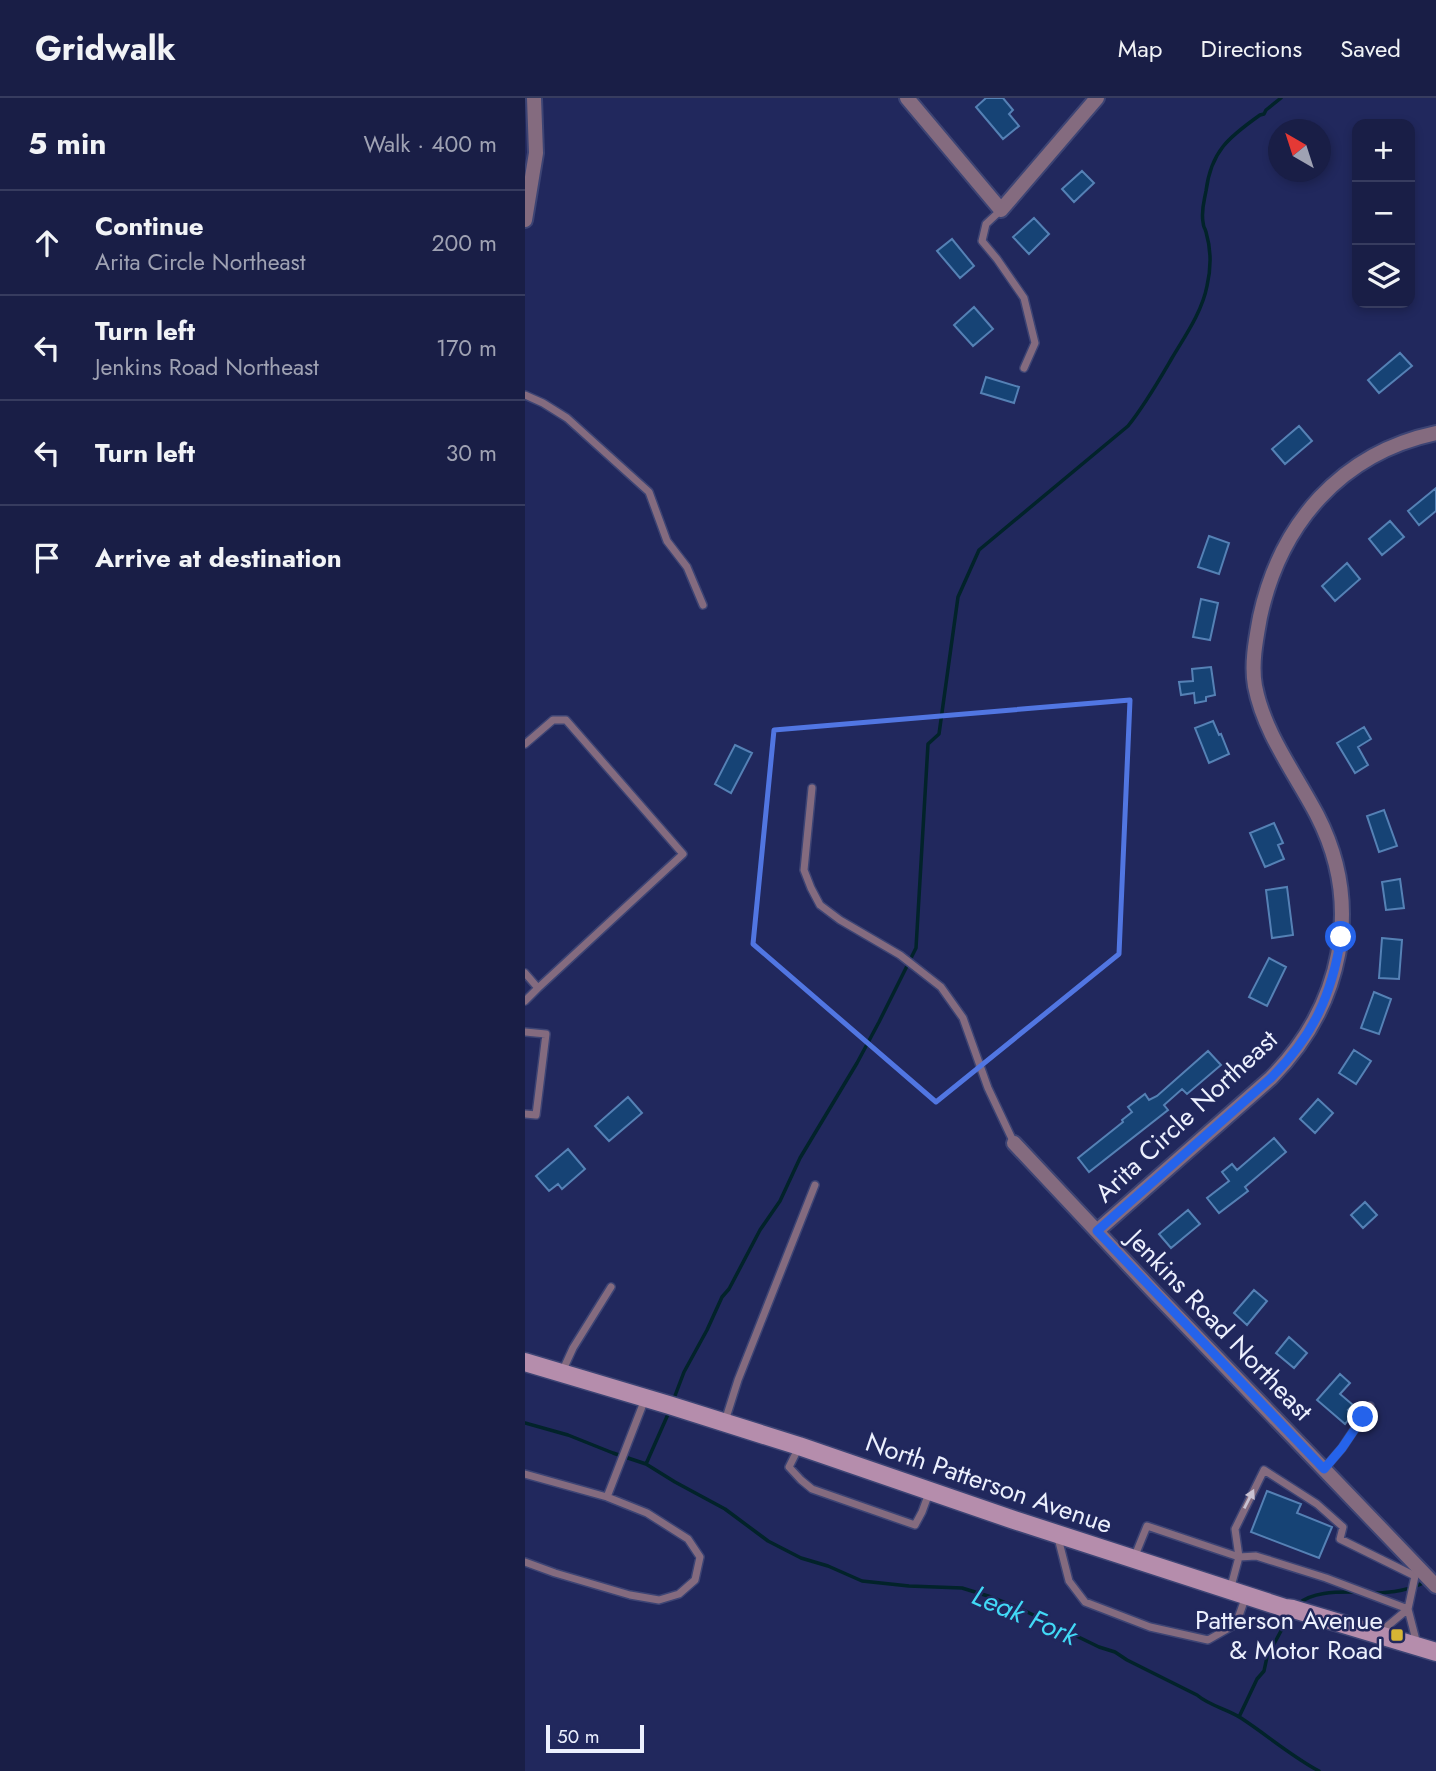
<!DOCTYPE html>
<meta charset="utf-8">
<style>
body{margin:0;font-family:Jost,sans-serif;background:#262b51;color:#f1f3f6}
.controls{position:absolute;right:21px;top:21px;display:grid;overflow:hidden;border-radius:14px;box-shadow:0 4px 10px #0003}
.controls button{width:63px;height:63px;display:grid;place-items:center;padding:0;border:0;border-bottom:2px solid #373c5f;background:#191e46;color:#f1f3f6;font:35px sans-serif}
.compass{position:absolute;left:743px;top:21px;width:63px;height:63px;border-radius:50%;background:#191e46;box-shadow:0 4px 10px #0003;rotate:321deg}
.scale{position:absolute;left:21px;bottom:18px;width:98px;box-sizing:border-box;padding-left:7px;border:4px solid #ecf0fe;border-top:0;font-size:19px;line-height:24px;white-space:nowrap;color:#ecf0fe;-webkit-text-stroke:5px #21285d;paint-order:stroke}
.stop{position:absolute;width:21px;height:21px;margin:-16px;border:5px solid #2563eb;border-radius:50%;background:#fff}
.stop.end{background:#2563eb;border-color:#fff;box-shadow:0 2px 7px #0008}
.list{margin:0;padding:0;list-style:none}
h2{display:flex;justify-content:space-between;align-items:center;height:91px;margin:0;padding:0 28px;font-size:30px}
h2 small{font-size:23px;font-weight:400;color:#9fa2b3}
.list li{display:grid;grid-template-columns:46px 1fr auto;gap:21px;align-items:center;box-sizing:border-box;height:105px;padding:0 28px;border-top:2px solid #373c5f}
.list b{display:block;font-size:26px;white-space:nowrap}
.list p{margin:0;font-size:23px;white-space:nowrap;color:#9fa2b3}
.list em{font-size:23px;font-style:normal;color:#9fa2b3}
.icon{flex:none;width:38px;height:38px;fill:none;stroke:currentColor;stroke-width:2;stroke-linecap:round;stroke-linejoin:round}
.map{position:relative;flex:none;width:911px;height:1673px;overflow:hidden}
header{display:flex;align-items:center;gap:42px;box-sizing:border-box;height:98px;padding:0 35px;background:#191e46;border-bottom:2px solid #373c5f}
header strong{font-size:33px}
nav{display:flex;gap:38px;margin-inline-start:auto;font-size:24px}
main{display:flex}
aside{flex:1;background:#191e46}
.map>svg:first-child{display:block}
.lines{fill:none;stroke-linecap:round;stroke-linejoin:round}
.stream{stroke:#02232a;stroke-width:3.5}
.building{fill:#164375;stroke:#5581b5;stroke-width:2}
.service-casing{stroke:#3d4474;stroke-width:10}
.minor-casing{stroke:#3d4474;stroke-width:18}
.secondary-casing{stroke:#3d4474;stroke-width:21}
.service{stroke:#846b7f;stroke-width:7}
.minor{stroke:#846b7f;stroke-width:14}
.secondary{stroke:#b58dac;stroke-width:18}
.oneway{fill:#c8c1d2}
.route{stroke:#2563eb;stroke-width:9}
.marked{fill:none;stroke:#5176e2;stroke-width:5;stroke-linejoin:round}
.poi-dot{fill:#d6b534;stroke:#21285d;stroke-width:2.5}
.labels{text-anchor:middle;stroke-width:5;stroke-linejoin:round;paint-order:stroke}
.street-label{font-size:26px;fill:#ecf0fe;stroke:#21285d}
.poi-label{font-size:26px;fill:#ecf0fe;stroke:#21285d;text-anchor:end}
.water-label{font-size:28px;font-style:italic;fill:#42d9f6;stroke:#21285d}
</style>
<header>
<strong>Gridwalk</strong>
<nav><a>Map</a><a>Directions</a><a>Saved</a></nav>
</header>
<main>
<aside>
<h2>5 min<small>Walk · 400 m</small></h2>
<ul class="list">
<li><svg class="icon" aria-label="ahead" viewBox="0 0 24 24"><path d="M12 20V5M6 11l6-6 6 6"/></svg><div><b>Continue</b><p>Arita Circle Northeast</p></div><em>200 m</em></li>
<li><svg class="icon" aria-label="left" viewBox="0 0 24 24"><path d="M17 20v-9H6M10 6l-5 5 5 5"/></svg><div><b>Turn left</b><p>Jenkins Road Northeast</p></div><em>170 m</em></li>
<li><svg class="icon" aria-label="left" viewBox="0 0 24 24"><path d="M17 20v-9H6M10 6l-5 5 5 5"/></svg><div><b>Turn left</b></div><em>30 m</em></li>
<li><svg class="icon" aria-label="arrive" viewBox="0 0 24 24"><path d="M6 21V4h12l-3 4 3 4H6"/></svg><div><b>Arrive at destination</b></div></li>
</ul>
</aside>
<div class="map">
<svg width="911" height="1673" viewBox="0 0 911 1673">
<rect width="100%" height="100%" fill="#21285d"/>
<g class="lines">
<path class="stream" d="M148 1303 159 1274 182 1232 197 1199 204 1191 235 1132 255 1103 275 1060 332 965 354 924 391 850 403 646 414 636 433 499 454 452 603 328C620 307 633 284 647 260 660 238 677 214 682 188 686 171 686 151 681 134 679 127 679 132 678 124 676 112 679 104 681 93 686 53 704 39 735 17L739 16 741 12 756 0
M0 1325 43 1337 88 1355 121 1366 150 1384 200 1411 243 1443 276 1460 303 1468 337 1483 384 1488 437 1490 463 1498 494 1510 574 1549 590 1554 602 1562 672 1597C685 1608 702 1611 716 1620 742 1637 766 1658 794 1673
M121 1366 144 1314
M847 1495C866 1495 883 1493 900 1484
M773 1506C788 1493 813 1494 832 1494
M714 1619 732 1581 739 1573 742 1559 764 1518"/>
</g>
<path class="building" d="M461 0H478L488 12 484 16 494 28 478 41 451 9Z
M557 73 569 85 549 104 537 91Z
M509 120 524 136 504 156 488 139Z
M427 141 449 168 435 180 412 153Z
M449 209 468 231 448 248 429 227Z
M875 255 887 268 854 295 843 282Z
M461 279 494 289 489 305 456 295Z
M774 328 787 343 760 366 747 351Z
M911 390V413L894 427 883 413Z
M865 423 879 439 857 457 844 441Z
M684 438 704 445 694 476 673 469Z
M822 465 835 481 810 503 797 488Z
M676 501 693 505 685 542 668 539Z
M686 569 690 597 681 599V603L670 605 669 595 656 597 654 584 668 583 667 571Z
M688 623 694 637 696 636 704 656 684 665 670 630Z
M839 629 846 641 833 649 843 667 830 675 812 645Z
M210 647 227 655 206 695 190 686Z
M859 712 872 748 854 754 842 718Z
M749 725 758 745 753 747 759 761 740 769 725 735Z
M875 781 879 810 861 812 857 784Z
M762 789 768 837 747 840 741 792Z
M857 840 877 842 874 881 854 880Z
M744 860 761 869 742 908 724 899Z
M849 894 866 901 854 936 836 930Z
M829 952 846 963 831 986 814 975Z
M683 953 696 967 662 996 657 991 639 1007 643 1012 564 1074 553 1060 598 1024 597 1022 607 1014 603 1009 620 996 624 1002 632 998Z
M103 999 117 1015 84 1043 70 1028Z
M793 1001 808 1015 790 1035 775 1021Z
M749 1040 761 1054 720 1089 723 1093 694 1115 682 1100 704 1083 697 1074 707 1066 712 1072Z
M43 1051 60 1071 37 1091 33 1086 24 1093 11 1078Z
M840 1104 852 1117 838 1130 826 1117Z
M663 1112 675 1126 646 1150 634 1136Z
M729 1192 742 1203 722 1227 709 1215Z
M764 1239 782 1255 769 1270 751 1255Z
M815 1276 825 1285 815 1296 828 1307 823 1312 828 1316 820 1326 792 1302Z
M742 1393 776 1406 772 1415 807 1429 794 1460 726 1434Z"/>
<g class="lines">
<defs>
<path id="service" d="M476 112 461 126 457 143 472 161 499 200 510 245 499 270
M0 297 18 305 42 320 124 394 142 443 162 469 178 507
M0 646 28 622H41L158 756 13 890
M287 690 279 772 286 790 295 807 315 822 375 857 416 889 438 920 463 990 489 1045
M0 875 13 890 0 903
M0 934 21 936 11 1017 0 1016
M37 1274 48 1250 86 1189
M200 1323 213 1282 290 1087
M274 1349 264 1369 276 1382 287 1391 390 1427 397 1414 404 1395
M799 1371 817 1350 845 1308
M0 1376 82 1399 122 1415 163 1441 175 1459 170 1482 154 1496 134 1502 105 1497 30 1475 0 1464
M82 1399 120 1301
M533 1440 544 1483 560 1504 625 1529 683 1542 711 1526 721 1498
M609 1460 622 1428 714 1459 731 1458 801 1480 883 1511
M890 1478 883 1511 892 1546
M705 1492 714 1459 710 1431 739 1372 792 1406 818 1429 815 1441 890 1478 896 1471
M854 1535 883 1511"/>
<path id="minor" d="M382 0 476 112 572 0
M0 122 11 55 9 0
M489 1045 627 1192 911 1488
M572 1133 746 980C817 908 839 808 792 717 770 675 739 635 730 588 726 566 731 541 735 519 755 426 816 355 911 335"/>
<path id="secondary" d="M0 1264 144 1307 274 1348 489 1422 760 1510 768 1511 911 1554"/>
</defs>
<use href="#service" class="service-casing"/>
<use href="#minor" class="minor-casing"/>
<use href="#secondary" class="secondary-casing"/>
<use href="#service" class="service"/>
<use href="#minor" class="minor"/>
<use href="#secondary" class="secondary"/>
</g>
<defs><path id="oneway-solid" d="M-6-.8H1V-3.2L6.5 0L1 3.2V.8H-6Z" transform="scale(1.75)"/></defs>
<use class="oneway" href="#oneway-solid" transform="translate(724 1401) rotate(-63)"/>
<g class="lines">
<path class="route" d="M816 839C807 897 788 938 746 980L572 1133 799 1371 817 1350 838 1319"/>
</g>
<path class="marked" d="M605 602 594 856 411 1004 228 846 249 632Z"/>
<rect class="poi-dot" x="865" y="1530" width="14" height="14" rx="3.5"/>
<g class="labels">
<g class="street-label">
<text transform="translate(661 1018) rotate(-43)" y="9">Arita Circle Northeast</text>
<text transform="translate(695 1227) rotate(46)" y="9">Jenkins Road Northeast</text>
<text transform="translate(464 1385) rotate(19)" y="9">North Patterson Avenue</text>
</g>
<g class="poi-label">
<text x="858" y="1531">Patterson Avenue<tspan x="858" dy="30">&amp; Motor Road</tspan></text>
</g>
<g class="water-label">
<text transform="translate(500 1517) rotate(23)" y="10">Leak Fork</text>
</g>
</g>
</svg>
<div class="controls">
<button>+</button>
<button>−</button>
<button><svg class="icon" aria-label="layers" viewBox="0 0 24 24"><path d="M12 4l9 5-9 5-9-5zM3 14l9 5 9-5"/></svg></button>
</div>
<svg class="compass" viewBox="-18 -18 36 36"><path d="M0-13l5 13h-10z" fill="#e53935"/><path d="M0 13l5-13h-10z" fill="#9fa2b3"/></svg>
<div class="scale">50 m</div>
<div class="stop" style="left:816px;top:839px"></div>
<div class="stop end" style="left:838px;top:1319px"></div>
</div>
</main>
